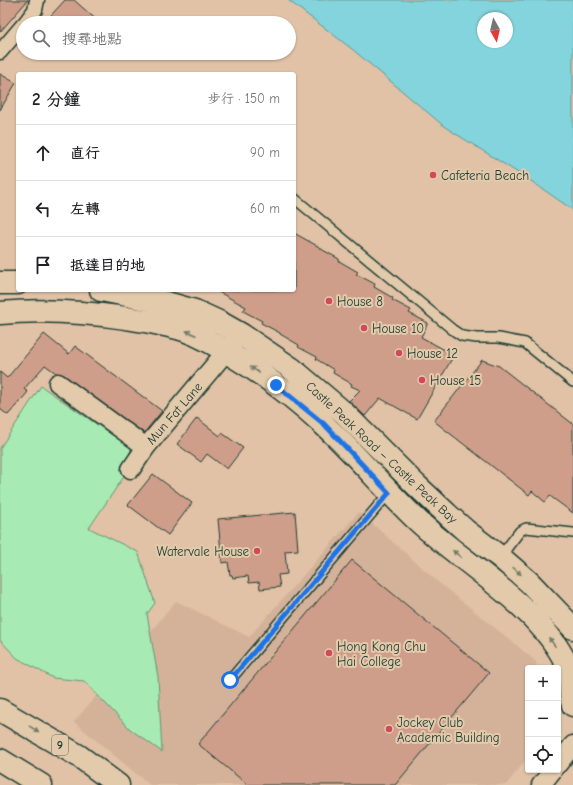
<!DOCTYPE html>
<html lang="zh-TW">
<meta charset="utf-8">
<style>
body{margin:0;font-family:"Comic Neue","LXGW WenKai TC",sans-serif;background:#f6f6f6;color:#202124}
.controls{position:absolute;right:12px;bottom:12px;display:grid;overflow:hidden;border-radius:4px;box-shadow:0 1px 3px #0004}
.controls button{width:36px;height:36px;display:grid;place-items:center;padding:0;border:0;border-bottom:1px solid #e0e0e0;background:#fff;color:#202124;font:20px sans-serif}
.compass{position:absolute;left:477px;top:12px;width:36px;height:36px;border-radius:50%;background:#fff;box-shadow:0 1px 3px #0004;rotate:172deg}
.stop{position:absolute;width:12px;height:12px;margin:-9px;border:3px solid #1a73e8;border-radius:50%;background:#fff}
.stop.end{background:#1a73e8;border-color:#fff;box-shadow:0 1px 4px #0008}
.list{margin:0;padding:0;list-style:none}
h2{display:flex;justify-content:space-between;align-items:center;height:52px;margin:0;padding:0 16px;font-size:17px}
h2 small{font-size:13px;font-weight:400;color:#757577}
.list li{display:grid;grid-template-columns:26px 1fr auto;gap:12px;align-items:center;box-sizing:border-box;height:56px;padding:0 16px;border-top:1px solid #e0e0e0}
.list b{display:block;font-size:15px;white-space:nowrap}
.list em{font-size:13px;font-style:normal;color:#757577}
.icon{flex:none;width:22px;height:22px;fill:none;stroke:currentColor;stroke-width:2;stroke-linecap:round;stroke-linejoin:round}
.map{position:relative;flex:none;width:573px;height:785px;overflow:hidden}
.search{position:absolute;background:#fff;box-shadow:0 1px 3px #0004;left:16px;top:16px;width:280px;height:44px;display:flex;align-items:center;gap:10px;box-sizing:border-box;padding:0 14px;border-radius:22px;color:#757577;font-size:15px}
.panel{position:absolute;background:#fff;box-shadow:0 1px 3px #0004;left:16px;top:72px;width:280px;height:220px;border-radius:4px}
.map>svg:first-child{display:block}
.built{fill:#d4b29a}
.green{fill:#a8eab3;stroke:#649474}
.water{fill:#83d4dd;stroke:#5b9899;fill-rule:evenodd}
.building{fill:#cf9e8a;stroke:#1f3d34}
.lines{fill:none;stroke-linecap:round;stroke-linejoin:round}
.service-casing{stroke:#1f3d34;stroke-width:12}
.pedestrian-casing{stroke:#1f3d34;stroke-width:17}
.minor-casing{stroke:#1f3d34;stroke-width:21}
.primary-casing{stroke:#1f3d34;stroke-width:25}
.motorway-casing{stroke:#1f3d34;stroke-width:25}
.service{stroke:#e3caab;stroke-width:9}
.pedestrian{stroke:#e3caab;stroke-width:14}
.minor{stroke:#e3caab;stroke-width:18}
.primary{stroke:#e3caab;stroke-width:22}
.motorway{stroke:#e3caab;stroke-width:22}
.oneway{fill:#777c6a}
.route{stroke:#1a73e8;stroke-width:5}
.poi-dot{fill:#d1495b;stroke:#e3caab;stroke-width:1.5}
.labels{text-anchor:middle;stroke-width:4;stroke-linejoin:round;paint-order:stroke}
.shield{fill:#e3caab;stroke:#5a6758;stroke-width:1}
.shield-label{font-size:12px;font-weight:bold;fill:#1f3d34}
.poi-label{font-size:13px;fill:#1f3d34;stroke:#e3caab;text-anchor:start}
.street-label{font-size:13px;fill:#1f3d34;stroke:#e3caab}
</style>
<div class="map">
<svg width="573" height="785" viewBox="0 0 573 785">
<rect width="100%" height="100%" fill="#e1c2a6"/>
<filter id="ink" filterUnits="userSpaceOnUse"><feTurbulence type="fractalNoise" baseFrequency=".025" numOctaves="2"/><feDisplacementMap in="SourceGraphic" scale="8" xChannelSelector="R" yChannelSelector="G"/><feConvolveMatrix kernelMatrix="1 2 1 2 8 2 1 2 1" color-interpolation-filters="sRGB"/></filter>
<g filter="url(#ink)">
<path class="built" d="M359 512 438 582 514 643 536 662 537 668H528V757L506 785H150L74 722 176 601 249 637Z"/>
<path class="green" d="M41 386 131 448 125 475 89 528 138 552 155 603 147 614 158 677 162 752 130 729 84 681 53 678 17 658 0 640V448Z"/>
<path class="water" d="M288 0H573V210L531 181 445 127 352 49ZM483 18H507V42H483Z"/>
<path class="building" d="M0 0H28L0 32Z
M65 0H74L100 23H44Z
M0 74 16 83 0 110Z
M294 233 321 248V249L339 259V261L358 272 356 274 375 284 374 287 393 298 392 300 411 310 409 313 428 323 421 337 454 355 417 419 380 398 365 416 349 401 360 390 351 386 352 384 333 373 334 370 316 359 317 357 298 347 299 345 280 334V333L261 323 262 321 243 311 246 307 215 290H294Z
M44 334 69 354 75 346 162 411 144 433 64 375 56 373 45 365 24 389 28 392 8 415 0 409V372L7 378Z
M482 360 499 366 573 424V513L550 496 545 502 532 491 529 495 434 421Z
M197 418 220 436 222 433 243 448 227 469 207 454 201 462 177 444Z
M153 474 192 503 168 535 128 505Z
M295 512 298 550 285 551 287 574 278 575 280 587 260 589 259 582 249 583 248 576 233 578 232 575H230L228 562 222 563 218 519Z
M352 560 489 673 395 785H248L198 744Z"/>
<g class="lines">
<defs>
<path id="service" d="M294 198 453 330 462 336 477 338H499L525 343 573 382
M500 557 520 531 526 528 573 533
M230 680 389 493"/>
<path id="pedestrian" d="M25 23 35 10 37 0
M0 52 23 25"/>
<path id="minor" d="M58 383 146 447 234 342
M131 469 146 447
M558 764 573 745
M541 785 553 770"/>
<path id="primary" d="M0 283H18
M101 290 167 303 195 311 219 322 242 335 291 368 343 412 416 485 447 514 466 531 500 557 529 582 573 628
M0 313C42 309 85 312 126 318 145 321 165 324 184 330 201 336 216 345 230 354 263 374 294 397 322 423 356 454 385 490 418 521 464 564 541 608 567 665 573 678 568 691 573 705"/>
<path id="motorway" d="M0 710 79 756 118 785
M0 760 41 785"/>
</defs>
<use href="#service" class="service-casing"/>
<use href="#pedestrian" class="pedestrian-casing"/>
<use href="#minor" class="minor-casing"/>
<use href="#primary" class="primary-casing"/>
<use href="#motorway" class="motorway-casing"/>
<use href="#service" class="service"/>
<use href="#pedestrian" class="pedestrian"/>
<use href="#minor" class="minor"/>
<use href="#primary" class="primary"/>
<use href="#motorway" class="motorway"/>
</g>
<defs><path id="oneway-solid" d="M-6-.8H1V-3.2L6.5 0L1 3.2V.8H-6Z"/></defs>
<g class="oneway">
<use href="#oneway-solid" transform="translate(191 333) rotate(-156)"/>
<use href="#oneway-solid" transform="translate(255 370) rotate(-145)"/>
<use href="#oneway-solid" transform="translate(457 554) rotate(-140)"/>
<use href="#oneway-solid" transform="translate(517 571) rotate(42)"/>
<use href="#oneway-solid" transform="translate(552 642) rotate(-126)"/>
<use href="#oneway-solid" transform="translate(34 729) rotate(31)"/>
</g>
</g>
<g class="lines" filter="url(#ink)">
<path class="route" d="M230 680 389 493 324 424 276 385"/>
</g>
<g class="poi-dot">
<circle cx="433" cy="175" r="4"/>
<circle cx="329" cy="301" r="4"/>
<circle cx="364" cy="328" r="4"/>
<circle cx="399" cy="353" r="4"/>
<circle cx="422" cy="380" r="4"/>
<circle cx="257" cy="551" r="4"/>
<circle cx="329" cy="653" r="4"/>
<circle cx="389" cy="729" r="4"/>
</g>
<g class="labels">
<rect class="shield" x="52" y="735" width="16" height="20" rx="3"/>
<g class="shield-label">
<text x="60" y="749">9</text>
</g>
<g class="poi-label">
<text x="441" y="180">Cafeteria Beach</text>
<text x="337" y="306">House 8</text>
<text x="372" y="333">House 10</text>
<text x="407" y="358">House 12</text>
<text x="430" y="385">House 15</text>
<text x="249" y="556" text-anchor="end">Watervale House</text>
<text x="337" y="651">Hong Kong Chu<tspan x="337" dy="15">Hai College</tspan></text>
<text x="397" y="727">Jockey Club<tspan x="397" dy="15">Academic Building</tspan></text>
</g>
<g class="street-label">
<text transform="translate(174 413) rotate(-49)" y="5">Mun Fat Lane</text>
<text transform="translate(382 452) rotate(43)" y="5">Castle Peak Road – Castle Peak Bay</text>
</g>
</g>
</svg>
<div class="controls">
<button>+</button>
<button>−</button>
<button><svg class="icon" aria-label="locate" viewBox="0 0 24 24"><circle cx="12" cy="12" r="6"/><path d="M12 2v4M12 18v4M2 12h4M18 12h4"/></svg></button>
</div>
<svg class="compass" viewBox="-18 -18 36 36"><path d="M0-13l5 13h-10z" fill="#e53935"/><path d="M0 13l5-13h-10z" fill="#757577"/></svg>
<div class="stop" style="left:230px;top:680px"></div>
<div class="stop end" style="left:276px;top:385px"></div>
<div class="search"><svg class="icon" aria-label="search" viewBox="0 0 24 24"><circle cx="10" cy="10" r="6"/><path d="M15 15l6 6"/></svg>搜尋地點</div>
<section class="panel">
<h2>2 分鐘<small>步行 · 150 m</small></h2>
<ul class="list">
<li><svg class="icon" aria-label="ahead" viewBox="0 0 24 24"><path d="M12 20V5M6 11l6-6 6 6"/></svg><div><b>直行</b></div><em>90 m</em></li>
<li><svg class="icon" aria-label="left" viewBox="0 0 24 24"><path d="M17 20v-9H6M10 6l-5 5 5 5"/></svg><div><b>左轉</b></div><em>60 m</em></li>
<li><svg class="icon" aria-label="arrive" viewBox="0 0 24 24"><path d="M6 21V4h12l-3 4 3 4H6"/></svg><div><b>抵達目的地</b></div></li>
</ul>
</section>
</div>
